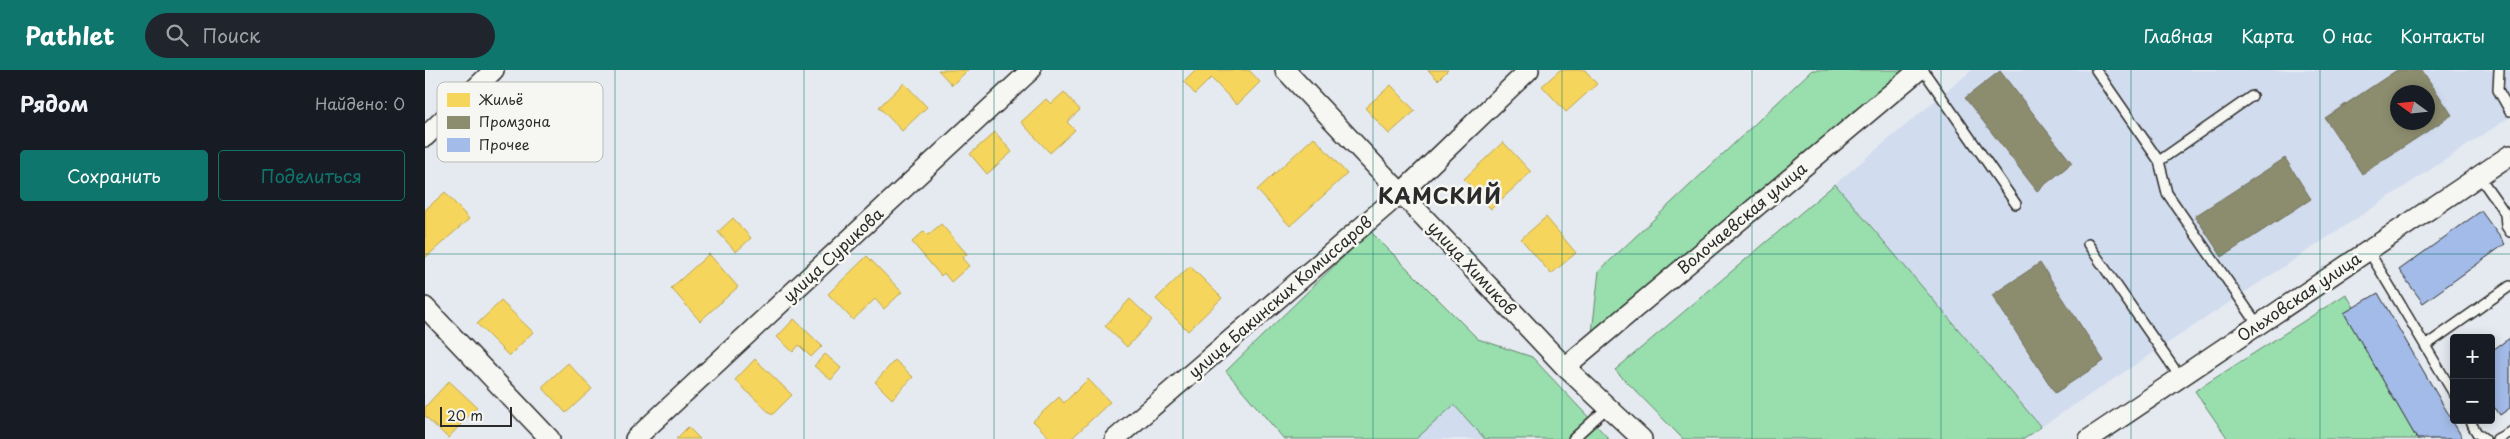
<!DOCTYPE html>
<html lang="ru">
<meta charset="utf-8">
<style>
body{margin:0;font-family:"Playpen Sans",sans-serif;background:#20242c;color:#f1f3f6}
.controls{position:absolute;right:15px;bottom:15px;display:grid;overflow:hidden;border-radius:5px;box-shadow:0 2px 12px #0003}
.controls button{width:45px;height:45px;display:grid;place-items:center;padding:0;border:0;border-bottom:1px solid #363941;background:#171b24;color:#f1f3f6;font:25px sans-serif}
.compass{position:absolute;left:1965px;top:15px;width:45px;height:45px;border-radius:50%;background:#171b24;box-shadow:0 2px 12px #0003;rotate:285deg}
.scale{position:absolute;left:15px;bottom:12px;width:72px;box-sizing:border-box;padding-left:5px;border:2px solid #2b2b2b;border-top:0;font-size:14px;line-height:18px;white-space:nowrap;color:#2b2b2b;-webkit-text-stroke:4px #f6f6f2;paint-order:stroke}
.list{margin:0;padding:0;list-style:none}
h2{display:flex;justify-content:space-between;align-items:center;height:65px;margin:0;padding:0 20px;font-size:21px}
h2 small{font-size:16px;font-weight:400;color:#9ea1a6}
.actions{display:flex;gap:10px;padding:15px 20px}
.actions a{flex:1;padding:11px 0;border:1px solid #0f766e;border-radius:5px;text-align:center;font-size:18px;color:#0f766e}
.actions .main{background:#0f766e;color:#fff}
.icon{flex:none;width:28px;height:28px;fill:none;stroke:currentColor;stroke-width:2;stroke-linecap:round;stroke-linejoin:round}
.map{position:relative;flex:none;width:2085px;height:369px;overflow:hidden}
header{display:flex;align-items:center;gap:30px;box-sizing:border-box;height:70px;padding:0 25px;background:#0f766e;color:#fff}
header strong{font-size:24px}
nav{display:flex;gap:28px;margin-inline-start:auto;font-size:18px}
.search{width:350px;height:45px;background:#20242c;display:flex;align-items:center;gap:12px;box-sizing:border-box;padding:0 18px;border-radius:28px;color:#9ea1a6;font-size:19px}
main{display:flex}
aside{flex:1;background:#171b24}
.map>svg:first-child{display:block}
.built{fill:#d1dcee;fill-rule:evenodd}
.green{fill:#98dfad;stroke:#62856c}
.homes{fill:#f6d55c;stroke:#b9a24d}
.industry{fill:#8c8c6e;stroke:#6f6f5a;fill-rule:evenodd}
.building{fill:#a3bbe8;stroke:#2b2b2b}
.lines{fill:none;stroke-linecap:round;stroke-linejoin:round}
.lane-casing{stroke:#2b2b2b;stroke-width:12}
.street-casing{stroke:#2b2b2b;stroke-width:22}
.lane{stroke:#f6f6f2;stroke-width:9}
.street{stroke:#f6f6f2;stroke-width:19}
.grid{fill:none;stroke:#0f766e;stroke-width:1;stroke-opacity:0.55}
.labels{text-anchor:middle;stroke-width:5;stroke-linejoin:round;paint-order:stroke}
.street-label{font-size:16px;fill:#2b2b2b;stroke:#f6f6f2}
.district-label{font-size:21px;font-weight:bold;letter-spacing:1px;fill:#2b2b2b;stroke:#f6f6f2}
.key{fill:#f6f6f2;stroke:#b9b9b6;stroke-width:1}
.key-label{font-size:14px;fill:#2b2b2b}
</style>
<header>
<strong>Pathlet</strong>
<div class="search"><svg class="icon" aria-label="search" viewBox="0 0 24 24"><circle cx="10" cy="10" r="6"/><path d="M15 15l6 6"/></svg>Поиск</div>
<nav><a>Главная</a><a>Карта</a><a>О нас</a><a>Контакты</a></nav>
</header>
<main>
<aside>
<h2>Рядом<small>Найдено: 0</small></h2>
<ul class="list">
</ul>
<div class="actions"><a class="main">Сохранить</a><a>Поделиться</a></div>
</aside>
<div class="map">
<svg width="2085" height="369" viewBox="0 0 2085 369">
<rect width="100%" height="100%" fill="#e5eaf0"/>
<filter id="ink" filterUnits="userSpaceOnUse"><feTurbulence type="fractalNoise" baseFrequency=".02" numOctaves="2"/><feDisplacementMap in="SourceGraphic" scale="10" xChannelSelector="R" yChannelSelector="G"/><feConvolveMatrix kernelMatrix="1 2 1 2 8 2 1 2 1" color-interpolation-filters="sRGB"/></filter>
<g filter="url(#ink)">
<path class="built" d="M1547 0H2085V47L1616 357 1410 114ZM1972 22H2002V52H1972Z
M1029 335 1060 369H991Z"/>
<path class="green" d="M1387 0H1481L1167 263 1174 201Z
M1410 114 1616 357 1599 369H1258L1190 300Z
M945 161 1053 269 1107 287 1184 369H1060L1029 335 991 369H859L801 301Z
M1921 224 2008 369H1803L1770 321Z"/>
<path class="homes" d="M513 0H543L527 15Z
M771 0H824L835 12 812 35 786 8 770 24 759 12Z
M1003 0H1023L1013 10Z
M1135 0H1160L1172 14 1141 42 1117 16Z
M479 13 502 37 477 61 454 37Z
M966 15 990 41 964 64 940 38Z
M639 22 655 40 642 52 650 60 625 83 596 52 621 29 626 34Z
M570 62 587 82 562 104 545 84Z
M889 67 922 104 865 156 832 120Z
M1078 72 1106 102 1066 139 1039 109Z
M20 122 44 149 0 188V140Z
M1121 147 1151 183 1126 204 1096 169Z
M308 148 326 168 311 182 293 162Z
M516 154 542 184 537 188 544 196 526 212 519 203 516 206 487 172 499 161 503 165Z
M284 184 313 217 275 251 246 218Z
M442 186 477 222 459 239 450 229 428 250 403 224Z
M765 196 797 228 763 261 731 229Z
M705 229 727 250 702 277 680 256Z
M76 231 108 262 84 286 52 254Z
M369 249 397 276 386 287 374 275 368 282 352 267Z
M400 284 416 298 406 310 389 296Z
M330 289 367 325 347 345 310 310Z
M470 290 488 307 467 329 450 312Z
M143 293 167 319 141 343 117 317Z
M663 309 685 332 646 369H626L608 351 634 327 639 333Z
M24 311 52 337 23 368 0 346V337Z
M263 357 275 369H251Z"/>
<path class="industry" d="M1972 0H1997L2027 45 1937 104 1900 48ZM1972 22H2002V52H1972Z
M1575 1 1647 93 1612 121 1540 28Z
M1860 88 1886 129 1797 187 1770 146Z
M1615 193 1679 291 1630 323 1567 225Z"/>
<path class="building" d="M2056 141 2080 174 1998 233 1974 200Z
M1953 223 2038 369H1992L1919 243Z
M2085 268V338L2075 345 2070 338 2066 341V281Z"/>
<g class="lines">
<defs>
<path id="lane" d="M1498 0 1591 134
M1671 0 1734 91 1742 123 1833 255
M2074 0 2073 20 2085 41
M1734 91 1827 26
M2054 106 2080 143 2081 156 2085 162
M1663 174 1755 307
M1943 180 2029 324
M2000 276 2085 216
M2044 350 2052 363 2060 369
M1148 369 1183 337
M2072 369 2085 362"/>
<path id="street" d="M860 0 1140 297 1217 369
M0 67 69 0
M0 237 125 369
M1140 297 1494 0
M210 369 606 0
M690 369 976 123 1104 0
M1664 369 2085 85"/>
</defs>
<use href="#lane" class="lane-casing"/>
<use href="#street" class="street-casing"/>
<use href="#lane" class="lane"/>
<use href="#street" class="street"/>
</g>
</g>
<path class="grid" d="M190 0V369M379 0V369M569 0V369M758 0V369M948 0V369M1137 0V369M1327 0V369M1516 0V369M1706 0V369M1895 0V369M0 184H2085"/>
<g class="labels">
<g class="street-label">
<text transform="translate(1317 148) rotate(-40)" y="6">Волочаевская улица</text>
<text transform="translate(408 185) rotate(-43)" y="6">улица Сурикова</text>
<text transform="translate(1047 198) rotate(47)" y="6">улица Химиков</text>
<text transform="translate(855 227) rotate(-41)" y="6">улица Бакинских Комиссаров</text>
<text transform="translate(1874 227) rotate(-34)" y="6">Ольховская улица</text>
</g>
<g class="district-label">
<text x="1015" y="134">КАМСКИЙ</text>
</g>
</g>
<rect x="12" y="12" width="166" height="80" rx="8" class="key"/>
<rect x="22" y="23" width="23" height="14" fill="#f6d55c"/>
<rect x="22" y="46" width="23" height="13" fill="#8c8c6e"/>
<rect x="22" y="68" width="23" height="14" fill="#a3bbe8"/>
<g class="key-label">
<text x="54" y="35">Жильё</text>
<text x="54" y="57">Промзона</text>
<text x="54" y="80">Прочее</text>
</g>
</svg>
<div class="controls">
<button>+</button>
<button>−</button>
</div>
<svg class="compass" viewBox="-18 -18 36 36"><path d="M0-13l5 13h-10z" fill="#e53935"/><path d="M0 13l5-13h-10z" fill="#9ea1a6"/></svg>
<div class="scale">20 m</div>
</div>
</main>
